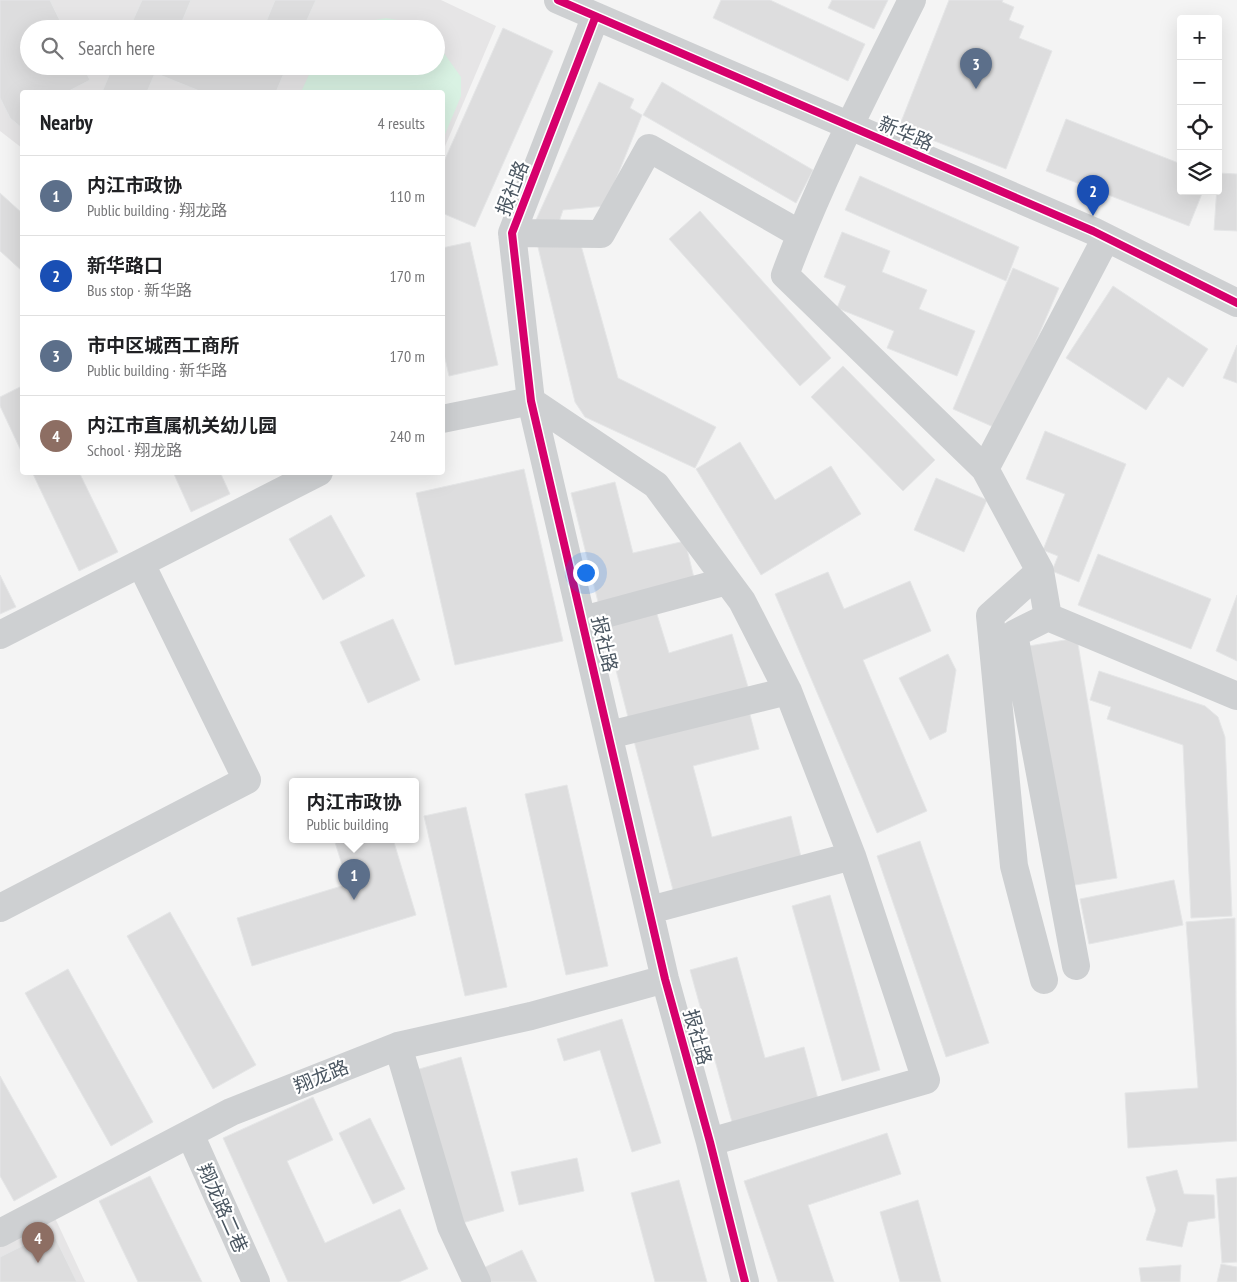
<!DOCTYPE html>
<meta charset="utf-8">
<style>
body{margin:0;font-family:"PT Sans Narrow","Noto Sans SC",sans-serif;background:#f6f6f6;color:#202124}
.controls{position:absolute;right:15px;top:15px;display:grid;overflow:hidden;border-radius:5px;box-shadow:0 5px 20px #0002}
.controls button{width:45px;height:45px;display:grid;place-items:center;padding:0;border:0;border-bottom:1px solid #e0e0e0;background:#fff;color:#202124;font:25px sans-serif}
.you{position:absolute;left:585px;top:572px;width:18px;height:18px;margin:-12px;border:4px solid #fff;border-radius:50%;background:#1a73e8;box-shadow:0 0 0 8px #1a73e833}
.badge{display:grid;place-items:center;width:32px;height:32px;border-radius:50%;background:#0b8043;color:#fff;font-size:16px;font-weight:700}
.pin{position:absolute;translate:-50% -41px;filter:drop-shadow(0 1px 2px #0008)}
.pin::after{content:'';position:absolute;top:26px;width:18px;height:15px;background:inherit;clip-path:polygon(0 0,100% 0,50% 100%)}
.popup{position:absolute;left:289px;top:778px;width:130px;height:65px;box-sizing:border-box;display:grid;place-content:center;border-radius:5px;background:#fff;filter:drop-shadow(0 1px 4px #0005);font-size:16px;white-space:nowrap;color:#757577}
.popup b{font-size:19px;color:#202124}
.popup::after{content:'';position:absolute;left:50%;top:100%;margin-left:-10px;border:10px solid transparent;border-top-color:#fff}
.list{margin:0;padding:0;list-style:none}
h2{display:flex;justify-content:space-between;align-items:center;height:65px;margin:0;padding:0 20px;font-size:21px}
h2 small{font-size:16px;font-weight:400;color:#757577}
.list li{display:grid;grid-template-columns:32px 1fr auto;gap:15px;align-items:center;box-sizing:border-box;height:80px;padding:0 20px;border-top:1px solid #e0e0e0}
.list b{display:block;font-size:19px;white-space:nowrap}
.list p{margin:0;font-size:16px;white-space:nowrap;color:#757577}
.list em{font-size:16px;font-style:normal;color:#757577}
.icon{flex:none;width:28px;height:28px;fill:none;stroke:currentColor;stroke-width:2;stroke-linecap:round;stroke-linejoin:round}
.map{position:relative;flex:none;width:1237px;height:1282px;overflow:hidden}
.search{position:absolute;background:#fff;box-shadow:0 5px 20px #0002;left:20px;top:20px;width:425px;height:55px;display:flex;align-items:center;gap:12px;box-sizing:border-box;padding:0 18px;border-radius:28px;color:#757577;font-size:19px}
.panel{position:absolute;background:#fff;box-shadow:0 5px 20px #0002;left:20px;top:90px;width:425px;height:385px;border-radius:5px}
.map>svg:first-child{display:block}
.education{fill:#e6e5e6;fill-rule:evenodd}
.green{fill:#d9f2e3}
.building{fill:#ddddde;stroke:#e5e6e7}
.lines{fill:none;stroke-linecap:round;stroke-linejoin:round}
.minor{stroke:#ced0d2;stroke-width:28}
.cycleway-casing{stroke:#fff;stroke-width:11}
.cycleway{stroke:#d6006c;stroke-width:8}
.labels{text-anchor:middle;stroke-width:4.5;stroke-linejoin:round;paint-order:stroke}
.street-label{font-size:19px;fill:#4a5661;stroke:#fff}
</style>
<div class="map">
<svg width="1237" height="1282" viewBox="0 0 1237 1282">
<rect width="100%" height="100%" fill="#f4f4f4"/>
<path class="education" d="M0 0H441L496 26 443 151 442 92H22V148L0 131ZM29 29H436V66H29Z
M55 1218 85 1282H0V1244Z"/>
<path class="green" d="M386 18 414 23 420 29H343L347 25Z
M436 42 461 77V96L443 139 442 92H301L313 66H436Z"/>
<path class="building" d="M0 0H50L64 29H29V66H83L90 80 67 92H22V128L10 118 0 98Z
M142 0H191L179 29H129Z
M275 0H316L303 29H263Z
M721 0H770L865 44 848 81 713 18Z
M832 0H888L874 29 828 8Z
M949 0H1003L1002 2 1014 7 1009 20 1024 26 1019 38 1052 51 1006 169 899 127Z
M503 28 553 51 475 227 442 213V166Z
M113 66H287L276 92H202L155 73 147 92H102Z
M599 82 634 99 630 108 642 115 605 206 563 210 559 222H535Z
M662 82 813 170 796 203 643 115Z
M1066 119 1181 164V191H1203L1189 226 1046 171Z
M1218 173 1237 174V231L1214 230Z
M860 176 1019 247 1006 281 845 210Z
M0 193 22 213V271L0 251Z
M700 211 831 358 800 386 669 239Z
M842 232 890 251 882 272 927 290 919 309 975 331 957 376 887 348 894 331 837 308 846 286 824 277Z
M579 238 618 378 716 427 695 468 585 417 575 402 537 243Z
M470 242 498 365 449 376 442 345V248Z
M1013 268 1059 288 998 429 953 409Z
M1113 286 1208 349 1183 387 1168 377 1146 410 1066 358Z
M1237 345V383L1223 378Z
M843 366 935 460 903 491 811 397Z
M22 386V453L0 406V397Z
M1045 431 1126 464 1079 582 1052 571 1058 556 1043 550 1065 494 1026 479Z
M740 442 775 500 831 466 861 514 761 575 696 469Z
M524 469 563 641 455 665 416 493Z
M32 472H79L118 552 79 571Z
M173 472H220L230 494 191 512Z
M936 478 987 500 964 552 914 530Z
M615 482 633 553 685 541 695 582 599 606 571 493Z
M331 515 365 576 323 600 289 539Z
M1098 554 1211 599 1191 649 1078 605Z
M828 572 844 609 910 581 931 631 863 660 927 811 877 833 775 594Z
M0 575 16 607 0 614Z
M1237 595V661L1216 651Z
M655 608 669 653 732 634 748 687 629 721 604 623Z
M393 619 420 680 368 703 340 642Z
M1077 638 1117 878 1069 886 1029 646Z
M948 654 956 670 946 732 930 740 899 678Z
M1099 671 1205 706 1218 717 1225 737 1232 916 1191 918 1183 745 1107 719 1111 707 1090 700Z
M749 711 759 749 693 766 712 837 791 816 801 857 673 890 634 741Z
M567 785 608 966 566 975 525 794Z
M466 807 507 987 465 996 424 816Z
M334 839H393L416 915 252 966 237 918 348 884Z
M920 841 989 1043 946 1057 877 856Z
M1174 880 1183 925 1089 944 1080 899Z
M830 895 880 1070 842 1081 792 906Z
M170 912 256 1065 213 1089 127 936Z
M1235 918 1237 1141 1128 1148 1125 1093 1198 1088 1186 922Z
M737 957 765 1058 804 1047 818 1099 732 1122 690 970Z
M68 969 153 1122 111 1146 25 993Z
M622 1019 661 1143 632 1152 600 1050 564 1061 557 1039Z
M461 1057 504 1211 459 1224 416 1070Z
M0 1076 57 1177 14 1201 0 1176Z
M313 1097 333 1140 287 1161 325 1243 400 1209 428 1269 399 1282H288L223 1138Z
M370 1118 405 1189 373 1204 339 1133Z
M887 1133 901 1174 808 1205 834 1282H778L744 1181Z
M577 1158 584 1191 519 1205 511 1172Z
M1177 1170 1184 1194 1214 1195 1215 1218 1188 1222 1182 1247 1146 1240 1156 1210 1146 1177Z
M150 1176 202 1282H138L99 1201Z
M1237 1177V1262L1222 1263 1216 1179Z
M679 1180 707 1282H655L631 1193Z
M918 1200 941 1282H900L880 1212Z
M52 1231 77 1282H0V1257Z
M522 1250 537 1282H487L481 1269Z
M1221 1264 1237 1267V1282H1217Z
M1181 1265 1180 1282H1141L1139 1268Z"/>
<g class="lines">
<path class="minor" d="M558 0 1093 231 1237 303
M912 0C867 90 820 180 785 275L985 469 1106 238
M595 18 512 233 531 401 665 979 710 1142 745 1282
M512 233 601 234 649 148 800 234
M442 419 531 401 656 485 742 601 788 691 852 856 926 1080 710 1142
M985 469 1040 571 1048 617 1237 696
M1040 571 990 616 1014 866 1044 980
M1048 617 1014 634 1076 966
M583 620 727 581
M0 635 319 472
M609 735 788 691
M0 908 247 780 141 564
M650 910 852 856
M398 1046 451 1226 477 1282
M190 1134 256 1282
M0 1233 231 1112 398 1046 531 1016 665 979"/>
<defs>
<path id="cycleway" d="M558 0 1093 231 1237 303
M595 18 512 233 531 401 665 979 710 1142 745 1282"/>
</defs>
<use href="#cycleway" class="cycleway-casing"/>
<use href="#cycleway" class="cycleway"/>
</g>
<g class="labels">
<g class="street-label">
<text transform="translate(906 133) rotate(23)" y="7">新华路</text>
<text transform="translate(512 188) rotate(-69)" y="7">报社路</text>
<text transform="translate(605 644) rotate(77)" y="7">报社路</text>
<text transform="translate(698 1037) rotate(74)" y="7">报社路</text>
<text transform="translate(321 1076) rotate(-22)" y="7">翔龙路</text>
<text transform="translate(223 1208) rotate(66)" y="7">翔龙路二巷</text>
</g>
</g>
</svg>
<div class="controls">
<button>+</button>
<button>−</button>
<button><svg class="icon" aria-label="locate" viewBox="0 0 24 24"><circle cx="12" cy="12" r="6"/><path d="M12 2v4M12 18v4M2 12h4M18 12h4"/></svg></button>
<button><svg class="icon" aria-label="layers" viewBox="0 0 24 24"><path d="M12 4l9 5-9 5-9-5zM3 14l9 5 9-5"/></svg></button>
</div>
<div class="you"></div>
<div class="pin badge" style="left:354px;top:900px;background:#5c6f8a">1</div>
<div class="popup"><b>内江市政协</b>Public building</div>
<div class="pin badge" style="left:1093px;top:216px;background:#1a4fb4">2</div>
<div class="pin badge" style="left:976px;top:89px;background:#5c6f8a">3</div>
<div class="pin badge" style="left:38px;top:1263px;background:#8d6e63">4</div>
<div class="search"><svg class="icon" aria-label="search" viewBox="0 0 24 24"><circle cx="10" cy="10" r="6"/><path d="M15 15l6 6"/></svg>Search here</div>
<section class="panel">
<h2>Nearby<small>4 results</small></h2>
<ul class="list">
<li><span class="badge" style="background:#5c6f8a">1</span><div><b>内江市政协</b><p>Public building · 翔龙路</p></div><em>110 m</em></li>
<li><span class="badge" style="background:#1a4fb4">2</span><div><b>新华路口</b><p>Bus stop · 新华路</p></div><em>170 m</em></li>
<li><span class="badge" style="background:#5c6f8a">3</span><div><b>市中区城西工商所</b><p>Public building · 新华路</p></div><em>170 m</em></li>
<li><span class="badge" style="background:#8d6e63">4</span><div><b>内江市直属机关幼儿园</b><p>School · 翔龙路</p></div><em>240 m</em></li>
</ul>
</section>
</div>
